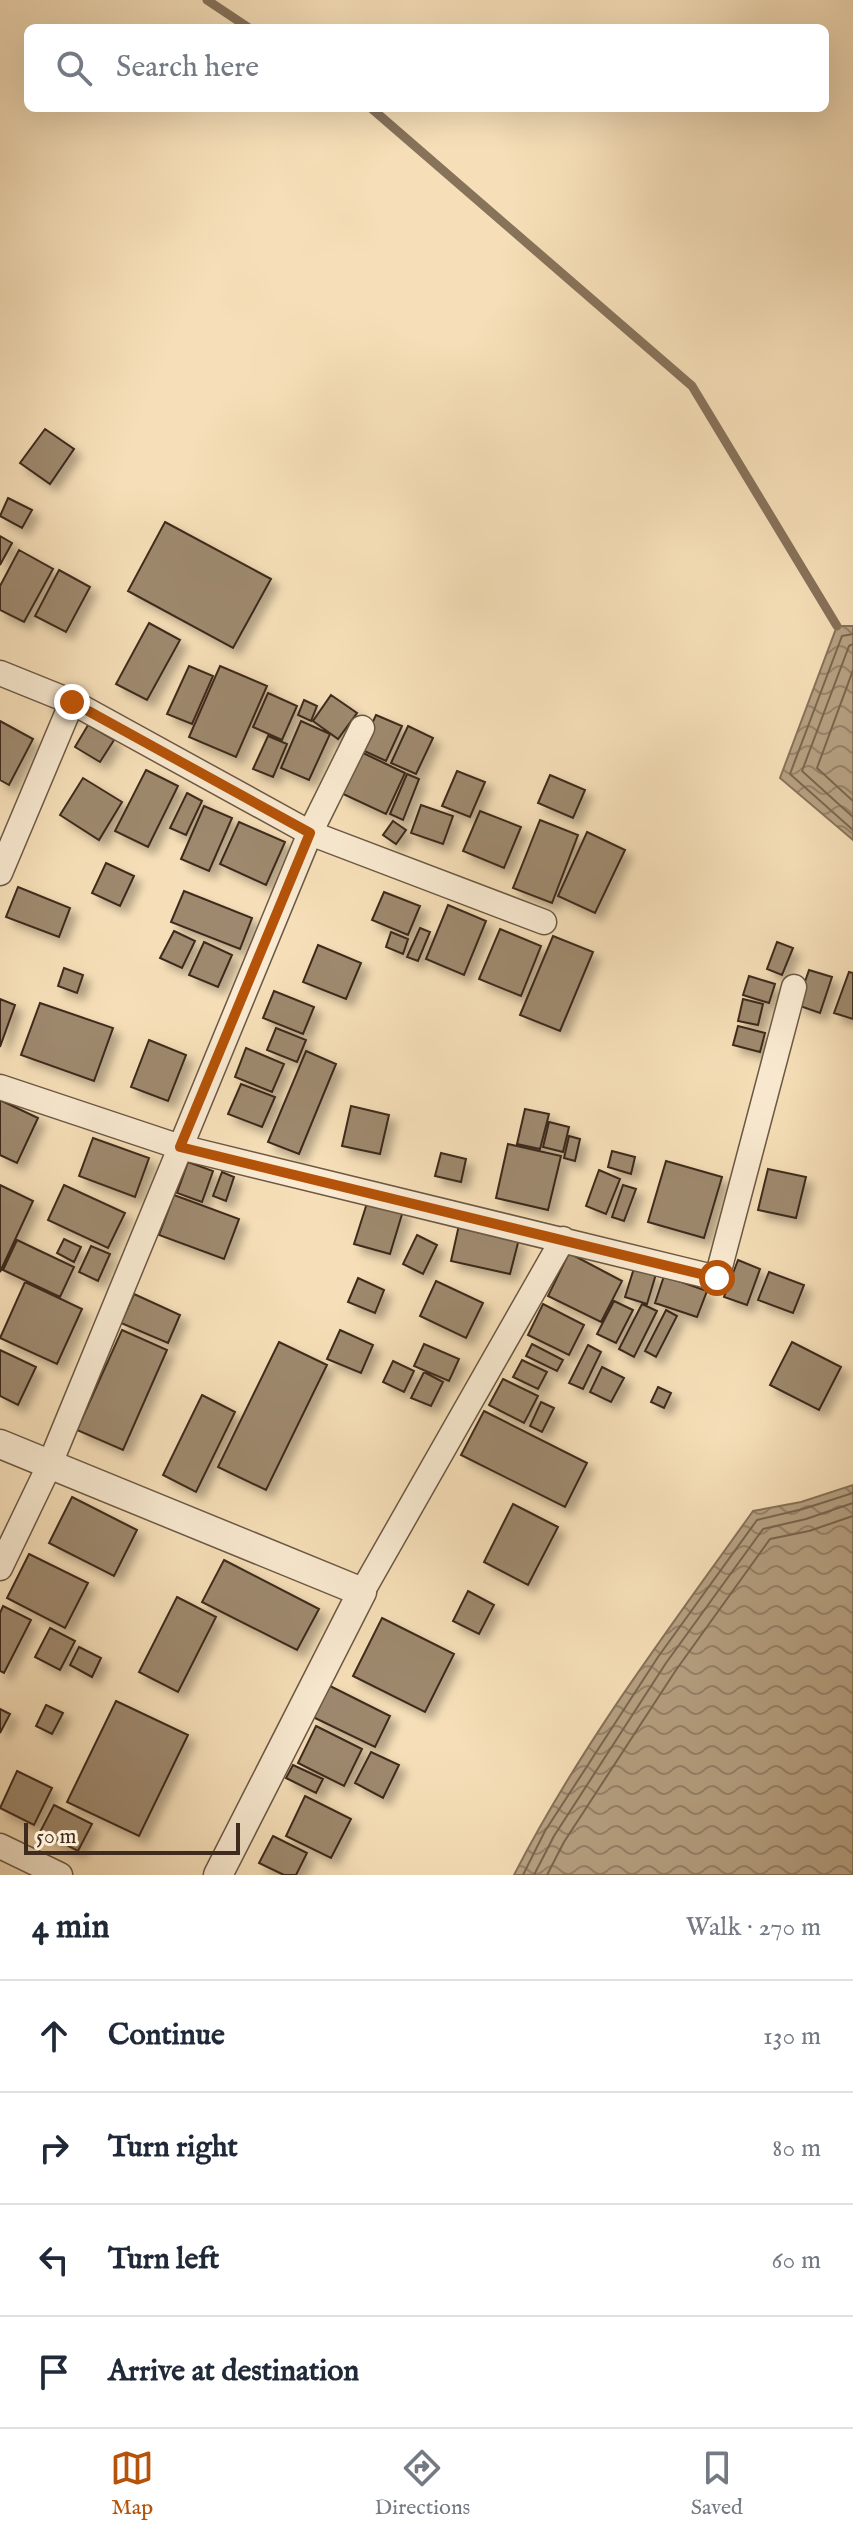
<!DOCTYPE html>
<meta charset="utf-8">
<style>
body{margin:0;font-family:"IM FELL English",serif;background:#f2f2f3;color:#1f2937}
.scale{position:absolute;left:24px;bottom:20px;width:216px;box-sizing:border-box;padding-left:8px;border:4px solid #3e2b1d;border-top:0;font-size:22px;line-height:28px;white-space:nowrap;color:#3e2b1d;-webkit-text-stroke:6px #f9ead1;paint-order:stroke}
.stop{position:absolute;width:24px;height:24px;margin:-18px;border:6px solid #b45309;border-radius:50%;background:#fff}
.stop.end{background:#b45309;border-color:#fff;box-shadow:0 2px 8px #0008}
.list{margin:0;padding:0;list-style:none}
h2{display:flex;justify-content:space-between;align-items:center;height:104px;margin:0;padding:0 32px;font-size:34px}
h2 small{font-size:26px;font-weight:400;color:#747a83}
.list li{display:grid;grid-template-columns:52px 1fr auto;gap:24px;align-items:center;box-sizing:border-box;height:112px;padding:0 32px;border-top:2px solid #e0e1e3}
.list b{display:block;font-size:30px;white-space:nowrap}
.list em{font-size:26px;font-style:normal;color:#747a83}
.icon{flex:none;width:44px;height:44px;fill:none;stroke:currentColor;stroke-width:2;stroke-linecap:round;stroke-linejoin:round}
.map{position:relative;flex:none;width:853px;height:1875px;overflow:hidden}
.search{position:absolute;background:#fff;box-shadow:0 8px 32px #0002;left:24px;right:24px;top:24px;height:88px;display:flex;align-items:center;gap:20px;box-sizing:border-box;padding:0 28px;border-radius:12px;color:#747a83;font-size:30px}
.sheet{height:552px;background:#fff}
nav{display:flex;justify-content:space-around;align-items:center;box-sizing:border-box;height:112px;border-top:2px solid #e0e1e3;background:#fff;font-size:22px;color:#747a83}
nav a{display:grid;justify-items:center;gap:4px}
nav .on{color:#b45309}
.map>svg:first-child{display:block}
.water{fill:url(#water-waves);stroke:#87725a;stroke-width:2}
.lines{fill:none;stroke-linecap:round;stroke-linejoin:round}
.shore{stroke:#7a6650;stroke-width:2}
.stream{stroke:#87725a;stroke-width:9}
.building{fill:#9e896e;stroke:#3e2b1d;stroke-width:2;filter:url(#shadow)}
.minor-casing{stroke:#6c5844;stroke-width:27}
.tertiary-casing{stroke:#6c5844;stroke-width:31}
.minor{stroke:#f9ead1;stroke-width:24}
.tertiary{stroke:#f9ead1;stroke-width:28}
.route{stroke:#b45309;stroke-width:10}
</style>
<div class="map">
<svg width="853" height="1875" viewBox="0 0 853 1875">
<defs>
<pattern id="water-waves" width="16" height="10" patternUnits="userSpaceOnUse" patternTransform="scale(2)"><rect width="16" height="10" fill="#b7a283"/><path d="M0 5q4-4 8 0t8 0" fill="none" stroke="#96846b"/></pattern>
<filter id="shadow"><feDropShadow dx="7" dy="7" stdDeviation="4" flood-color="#0004"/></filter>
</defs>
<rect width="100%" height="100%" fill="#f6dfb8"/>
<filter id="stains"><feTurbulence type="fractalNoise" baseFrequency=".0025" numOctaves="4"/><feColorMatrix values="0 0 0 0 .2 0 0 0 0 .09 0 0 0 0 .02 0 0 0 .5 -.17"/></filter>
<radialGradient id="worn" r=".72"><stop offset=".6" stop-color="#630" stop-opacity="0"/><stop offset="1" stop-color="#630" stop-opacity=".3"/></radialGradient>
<path class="water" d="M837 626H853V840L780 778Z
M853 1485V1875H514C580 1746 669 1629 753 1511L801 1502Z"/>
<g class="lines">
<path class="shore" d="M853 634 842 636 790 774 853 830
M853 644 849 646 802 771 853 817
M853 670 817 768 853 801
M523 1875 545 1831 658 1657 757 1520 803 1509 853 1493
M534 1875 554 1836 666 1663 763 1529 806 1519 853 1503
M547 1875 564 1842 676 1670 770 1539 809 1531 853 1516"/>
<path class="stream" d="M207 0 249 28
M371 108 692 386 837 626"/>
</g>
<path class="building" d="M45 429 74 449 50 484 20 463Z
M8 498 32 510 22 528 0 516Z
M165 522 271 579 233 648 128 591Z
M0 536 12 543 0 565Z
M19 550 53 569 24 622 0 610V586Z
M59 570 90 587 66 632 35 616Z
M149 623 180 640 147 700 116 684Z
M189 666 213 676 192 724 167 714Z
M220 666 267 686 236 757 189 737Z
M268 693 297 706 282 740 253 727Z
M331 695 357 713 338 739 313 721Z
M304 700 317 706 311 721 298 715Z
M376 715 402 726 386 761 360 749Z
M0 721 33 739 9 785 0 780Z
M301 721 330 734 309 780 281 768Z
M88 725 114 740 100 762 75 747Z
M408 726 433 738 416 774 391 763Z
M268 736 287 744 273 777 253 769Z
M361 752 405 773 386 814 341 793Z
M146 770 178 786 148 847 115 831Z
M457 771 485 782 470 817 442 806Z
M407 774 419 779 403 820 390 814Z
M550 775 585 790 573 818 538 803Z
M83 778 122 802 99 840 60 815Z
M187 793 202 801 186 835 170 828Z
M421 805 453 816 443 844 411 833Z
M204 806 232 818 209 871 181 859Z
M480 811 521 827 504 868 463 851Z
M540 820 578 835 552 903 513 888Z
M393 821 406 830 396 844 383 835Z
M239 822 285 842 266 885 220 864Z
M587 832 625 850 595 913 558 896Z
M106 863 134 876 120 906 92 893Z
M18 887 70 908 59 937 6 917Z
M184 891 252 918 240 949 171 922Z
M384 892 420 906 408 935 372 920Z
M448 905 486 921 464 975 426 959Z
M420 928 430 932 418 961 407 957Z
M500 929 541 946 521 996 479 979Z
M174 931 195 941 182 968 160 958Z
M391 932 408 939 403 954 386 947Z
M553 936 593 952 560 1031 520 1015Z
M204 942 232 955 218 987 189 975Z
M777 942 793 948 782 975 767 969Z
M318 945 361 963 346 999 303 982Z
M64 968 83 975 77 993 58 986Z
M809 970 832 977 820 1013 797 1005Z
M849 972 853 973V1019L834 1013Z
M749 976 775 984 769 1003 743 995Z
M274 991 314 1007 303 1034 263 1018Z
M0 999 15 1005 0 1047Z
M743 999 763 1004 758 1025 738 1021Z
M40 1003 113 1028 94 1081 21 1055Z
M738 1026 765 1033 760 1052 733 1045Z
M276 1028 306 1040 297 1062 267 1050Z
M149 1040 186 1055 168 1101 131 1087Z
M246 1048 284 1064 272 1092 235 1077Z
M306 1051 336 1064 299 1154 268 1142Z
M241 1084 275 1097 262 1127 228 1114Z
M0 1100 38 1118 17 1163 0 1155Z
M351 1106 389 1115 380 1154 342 1146Z
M525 1109 549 1114 540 1149 517 1144Z
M549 1122 569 1127 563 1152 543 1147Z
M569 1136 580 1139 575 1161 564 1158Z
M93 1138 149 1158 135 1197 79 1176Z
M508 1144 561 1156 548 1210 496 1198Z
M612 1151 635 1157 631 1174 608 1167Z
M441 1153 466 1159 461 1182 435 1176Z
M666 1161 722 1177 704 1238 648 1222Z
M188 1162 213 1171 202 1202 177 1193Z
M768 1169 806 1177 796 1218 758 1210Z
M599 1170 620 1179 606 1214 586 1206Z
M222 1172 234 1177 226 1201 213 1196Z
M0 1185 33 1201 0 1272Z
M64 1185 125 1213 108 1248 48 1220Z
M623 1185 636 1189 624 1221 612 1217Z
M174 1195 239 1219 224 1259 159 1235Z
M368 1200 403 1211 390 1254 354 1244Z
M459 1225 519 1239 510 1274 451 1261Z
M417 1235 437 1245 423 1274 403 1264Z
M64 1239 81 1247 74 1262 57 1253Z
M17 1240 74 1267 60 1297 3 1270Z
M91 1246 110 1254 98 1281 79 1272Z
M569 1253 622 1281 601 1322 548 1296Z
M738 1260 760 1269 747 1305 724 1297Z
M634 1268 656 1274 647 1304 625 1297Z
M769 1272 804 1285 793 1313 758 1300Z
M664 1276 707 1291 697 1317 655 1303Z
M358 1278 384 1290 375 1313 348 1302Z
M436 1281 483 1303 466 1338 420 1316Z
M25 1282 82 1309 57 1364 0 1338Z
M134 1294 180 1315 168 1343 121 1323Z
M614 1301 633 1310 616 1343 597 1334Z
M543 1304 584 1325 569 1355 528 1335Z
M642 1304 657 1311 634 1357 619 1349Z
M666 1310 677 1316 656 1357 645 1351Z
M122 1330 167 1350 123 1450 77 1430Z
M340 1330 373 1345 361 1373 327 1359Z
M279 1342 327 1365 266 1490 218 1467Z
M792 1342 841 1367 819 1410 770 1385Z
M424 1344 459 1359 449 1381 414 1366Z
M532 1344 563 1360 557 1371 526 1356Z
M588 1345 601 1352 583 1389 569 1383Z
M0 1350 36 1367 18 1405 0 1396Z
M522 1360 547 1372 538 1389 513 1377Z
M393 1361 414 1371 404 1392 383 1382Z
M602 1367 624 1378 611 1402 590 1392Z
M424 1372 443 1382 431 1406 411 1398Z
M503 1379 538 1396 524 1423 489 1405Z
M658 1387 671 1393 664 1408 651 1402Z
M202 1395 235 1412 196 1492 163 1475Z
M541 1402 554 1408 542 1432 530 1426Z
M484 1411 587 1463 565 1507 461 1455Z
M72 1497 137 1530 114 1576 49 1543Z
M513 1504 558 1527 528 1585 484 1562Z
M29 1554 88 1583 65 1628 7 1598Z
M224 1560 319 1609 297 1650 202 1602Z
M468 1591 494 1605 479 1634 453 1621Z
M177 1597 216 1617 178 1692 139 1672Z
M3 1606 31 1620 4 1673 0 1671V1613Z
M382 1618 454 1654 425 1712 353 1676Z
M50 1628 75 1641 60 1670 35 1657Z
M79 1647 101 1658 92 1677 70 1665Z
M330 1686 390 1716 375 1747 313 1717Z
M116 1701 188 1735 139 1836 67 1802Z
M46 1705 63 1713 52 1734 36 1726Z
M0 1709 10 1714 0 1733Z
M316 1726 362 1749 344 1786 298 1763Z
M371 1752 399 1765 383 1798 355 1783Z
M293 1765 323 1779 316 1793 286 1778Z
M17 1771 52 1788 34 1825 0 1808Z
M305 1796 351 1819 331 1858 286 1836Z
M54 1805 92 1824 78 1851 40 1832Z
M273 1836 307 1853 296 1875H284L259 1863Z"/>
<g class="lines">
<defs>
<path id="minor" d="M0 673 72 702 310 833 544 922
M0 873 72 702
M0 1087 180 1147 717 1278 794 987
M0 1568 49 1466 310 833 362 728
M362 1592 563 1239
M0 1846 60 1875"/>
<path id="tertiary" d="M0 1444 362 1592 218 1875"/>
</defs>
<use href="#minor" class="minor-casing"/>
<use href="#tertiary" class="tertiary-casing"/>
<use href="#minor" class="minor"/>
<use href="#tertiary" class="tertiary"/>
</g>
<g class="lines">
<path class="route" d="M72 702 310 833 180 1147 717 1278"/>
</g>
<rect width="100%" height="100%" filter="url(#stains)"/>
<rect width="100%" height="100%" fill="url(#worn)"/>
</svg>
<div class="scale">50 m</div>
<div class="stop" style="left:717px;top:1278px"></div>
<div class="stop end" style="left:72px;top:702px"></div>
<div class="search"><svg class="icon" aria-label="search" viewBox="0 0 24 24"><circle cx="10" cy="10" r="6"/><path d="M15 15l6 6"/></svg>Search here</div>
</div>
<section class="sheet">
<h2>4 min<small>Walk · 270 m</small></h2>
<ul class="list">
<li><svg class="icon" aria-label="ahead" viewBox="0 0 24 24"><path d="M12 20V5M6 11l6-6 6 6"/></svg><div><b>Continue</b></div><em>130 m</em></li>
<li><svg class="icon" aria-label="right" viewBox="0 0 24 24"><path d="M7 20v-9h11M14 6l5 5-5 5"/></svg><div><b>Turn right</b></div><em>80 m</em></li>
<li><svg class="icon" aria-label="left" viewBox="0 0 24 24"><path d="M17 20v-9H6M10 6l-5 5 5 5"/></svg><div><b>Turn left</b></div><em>60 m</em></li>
<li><svg class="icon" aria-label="arrive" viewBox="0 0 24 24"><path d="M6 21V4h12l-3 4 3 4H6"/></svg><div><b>Arrive at destination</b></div></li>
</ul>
</section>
<nav>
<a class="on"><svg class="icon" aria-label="map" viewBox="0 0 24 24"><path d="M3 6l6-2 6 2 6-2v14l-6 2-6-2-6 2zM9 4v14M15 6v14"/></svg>Map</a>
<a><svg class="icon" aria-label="directions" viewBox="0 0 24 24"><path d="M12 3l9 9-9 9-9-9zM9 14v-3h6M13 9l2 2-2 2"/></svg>Directions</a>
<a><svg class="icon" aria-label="saved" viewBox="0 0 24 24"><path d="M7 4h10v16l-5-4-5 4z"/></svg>Saved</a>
</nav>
